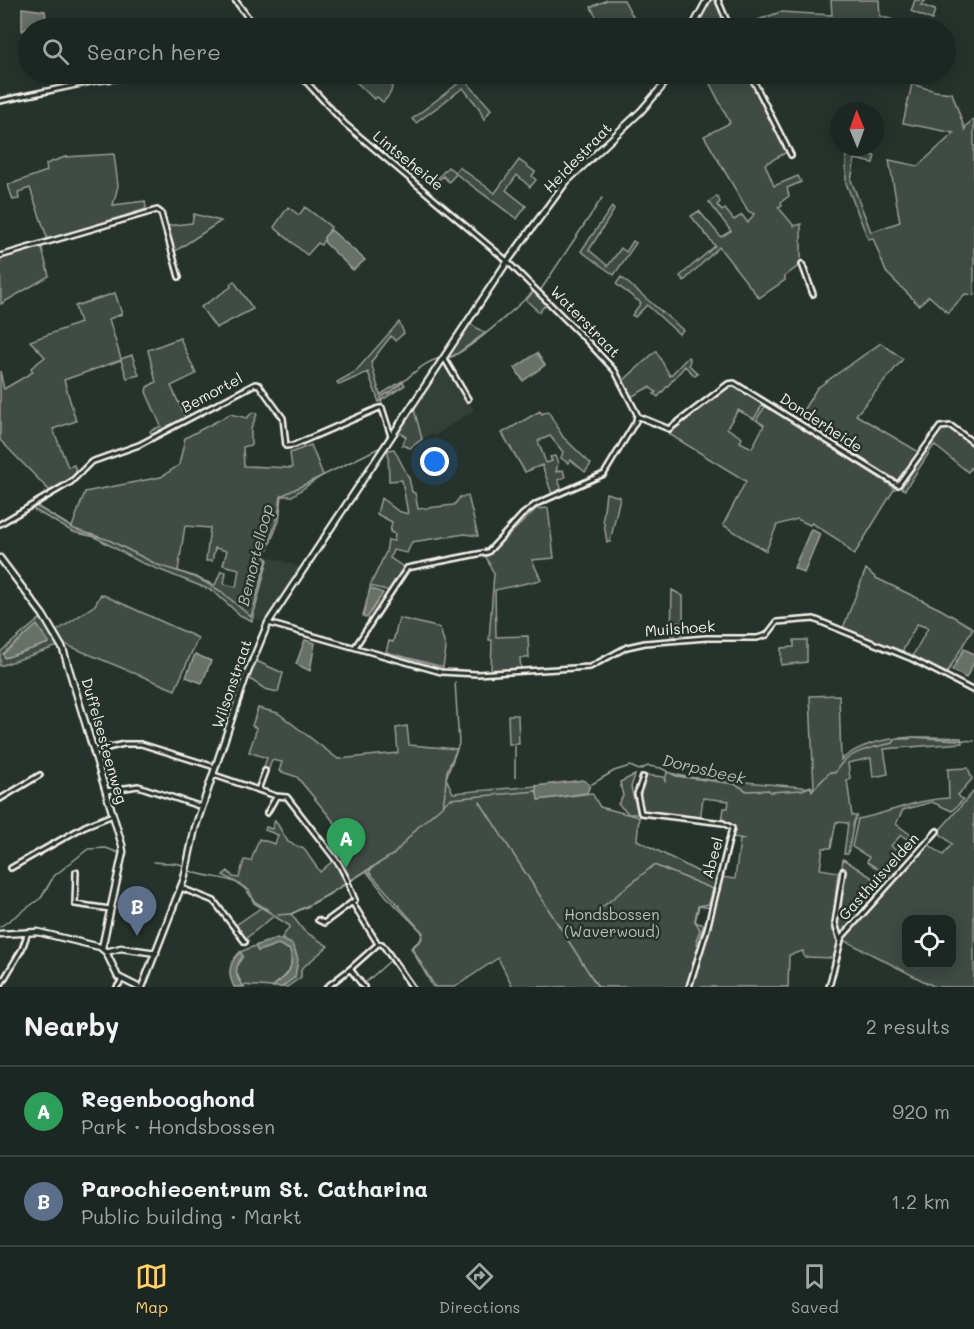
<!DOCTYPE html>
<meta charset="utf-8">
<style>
body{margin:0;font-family:Mali,sans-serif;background:#29322f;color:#f1f3f6}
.controls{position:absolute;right:18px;bottom:18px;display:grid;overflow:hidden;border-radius:12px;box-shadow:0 3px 15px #0003}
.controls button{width:54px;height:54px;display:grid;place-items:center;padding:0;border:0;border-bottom:2px solid #3a4340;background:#1c2622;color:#f1f3f6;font:30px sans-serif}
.compass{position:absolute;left:830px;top:102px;width:54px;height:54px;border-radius:50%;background:#1c2622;box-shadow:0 3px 15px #0003;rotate:359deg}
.you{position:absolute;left:435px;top:462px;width:21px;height:21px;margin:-15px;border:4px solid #fff;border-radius:50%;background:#1a73e8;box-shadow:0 0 0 9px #1a73e833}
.badge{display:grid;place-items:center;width:39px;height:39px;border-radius:50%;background:#ffd166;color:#fff;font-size:20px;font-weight:700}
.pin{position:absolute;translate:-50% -50px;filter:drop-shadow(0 2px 3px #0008)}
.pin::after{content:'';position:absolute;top:32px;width:21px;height:18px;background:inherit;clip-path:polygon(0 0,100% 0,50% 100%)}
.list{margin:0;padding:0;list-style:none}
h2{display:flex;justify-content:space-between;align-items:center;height:78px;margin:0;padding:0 24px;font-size:26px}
h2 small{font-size:20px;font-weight:400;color:#a0a5a5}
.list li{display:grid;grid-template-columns:39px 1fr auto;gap:18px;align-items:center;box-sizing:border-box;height:90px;padding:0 24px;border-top:2px solid #3a4340}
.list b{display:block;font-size:22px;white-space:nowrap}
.list p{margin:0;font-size:20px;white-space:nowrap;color:#a0a5a5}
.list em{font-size:20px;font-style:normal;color:#a0a5a5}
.icon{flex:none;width:33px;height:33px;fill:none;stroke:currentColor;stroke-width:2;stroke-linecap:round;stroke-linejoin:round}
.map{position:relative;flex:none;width:974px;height:987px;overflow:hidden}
.search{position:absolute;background:#1c2622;box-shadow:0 3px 15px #0003;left:18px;right:18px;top:18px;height:66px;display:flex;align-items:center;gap:15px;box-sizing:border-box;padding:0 21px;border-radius:33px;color:#a0a5a5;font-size:22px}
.sheet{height:258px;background:#1c2622}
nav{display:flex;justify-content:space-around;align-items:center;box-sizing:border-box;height:84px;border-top:2px solid #3a4340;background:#1c2622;font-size:16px;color:#a0a5a5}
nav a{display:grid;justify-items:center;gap:3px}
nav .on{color:#ffd166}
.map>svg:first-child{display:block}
.built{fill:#333f39}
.green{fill:#414b45;stroke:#9a9e96;stroke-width:1.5;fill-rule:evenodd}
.water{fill:#676f68;stroke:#9fa39b;stroke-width:1.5}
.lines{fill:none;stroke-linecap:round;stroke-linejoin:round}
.stream{stroke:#9fa39b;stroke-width:1.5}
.street-casing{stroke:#f4f1e8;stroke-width:8}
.secondary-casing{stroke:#f4f1e8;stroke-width:9}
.street{stroke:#26332d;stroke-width:3}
.secondary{stroke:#26332d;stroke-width:4.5}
.labels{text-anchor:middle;stroke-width:5;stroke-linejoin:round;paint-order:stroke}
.street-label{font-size:15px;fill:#f4f1e8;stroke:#26332d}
.park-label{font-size:15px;fill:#bebfb7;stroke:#26332d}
.water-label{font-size:16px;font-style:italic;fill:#bcbdb5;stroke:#26332d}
</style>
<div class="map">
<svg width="974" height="987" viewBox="0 0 974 987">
<rect width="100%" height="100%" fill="#26332d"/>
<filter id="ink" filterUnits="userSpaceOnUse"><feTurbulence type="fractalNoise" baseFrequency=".0167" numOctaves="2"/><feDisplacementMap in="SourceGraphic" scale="12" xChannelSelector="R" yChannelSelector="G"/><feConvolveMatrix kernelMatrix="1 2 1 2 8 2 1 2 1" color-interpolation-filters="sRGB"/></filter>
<g filter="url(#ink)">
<path class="built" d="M444 362 474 410 434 436 432 433 422 439 414 409Z
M265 556 302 567 266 622 253 618 268 560Z"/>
<path class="green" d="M607 0H624L639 28H602L591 7Z
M709 0H717L728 28H710L698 22Z
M831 0H879L880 16 906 24 904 28H820V24L801 25 800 28H749L747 24 780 12 832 15Z
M915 0H926L921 5 935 10 932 20 911 11Z
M309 17 365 28H326L308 20Z
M355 74H389C394 86 393 93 383 102L377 97 374 99 351 77Z
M705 74H748L787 152 765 164 774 186 798 176 801 182 787 188 789 196 781 202 782 205 778 207 794 226 801 224V264L785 276V280L759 298 719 247 684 281 680 276 715 246 691 216 699 211 721 237 731 231 709 202 717 196 720 202 717 205 722 211 725 209 734 220 742 215 748 223 754 214 748 211 704 136 730 123Z
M464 79 491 109 484 120 479 108 463 88 416 123 412 119Z
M912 84 935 91 952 93 965 130 966 126 974 119V295L965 294 948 313 929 296 919 305 886 272 873 238 868 239 846 183V149L875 156 873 163 855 159 851 180 871 232 900 222 889 160 918 166 954 133 903 123Z
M114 154 118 186 113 205 145 201 146 209 48 240 30 188 18 192 19 199 13 200 8 185 47 171 46 164 65 157Z
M519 160 535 172 532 176 536 180 530 187 517 175 506 190 526 206 517 219 456 174 449 182 443 176 437 182 435 181 448 167 455 172 459 167 495 193Z
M288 207 299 215 305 207 331 227 321 245 318 243 307 255 274 227Z
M612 207 614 210 589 250 608 266 621 248 626 252 633 241 636 243 614 275 581 251Z
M194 214 221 221 174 252 167 226 192 223Z
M41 245 49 276 1 304 0 258Z
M621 277 683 330 679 334 647 305 635 317 632 315 641 303 616 284Z
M234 281 253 309 216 328 201 307 231 287 230 284Z
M535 290 547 303 539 312 526 300Z
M115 293 122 314 109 319 121 359 132 355 139 375 127 378 121 360 64 380 76 421 53 429 68 467 74 465 77 474 50 491 0 440V371L4 389 33 372 31 368 45 357 30 341 80 323 75 306Z
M399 322 404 333 395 341 391 336 371 362 380 395 402 381 405 385 379 402 368 372 339 385 337 382 355 372Z
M469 323 485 333 454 356 446 358Z
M180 338 196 374 171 386 186 419 153 437 150 431 161 426 146 392 147 387 156 382 148 350Z
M881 343 903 359 856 415 919 452 901 480 896 482 797 420 817 388Z
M656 351 670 376 688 357 690 359 689 365 698 374 695 376 685 366 658 397 654 394 656 392 649 387 631 397 623 381Z
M736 387 763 404 754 419 738 410 727 428 742 438 740 442 752 448 764 425 756 420 766 405 895 488 854 555 840 541 812 523 810 525 797 519 777 525 766 551 723 525 746 481 669 434 727 388Z
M414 409 422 439 410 448 402 445 406 437 399 432Z
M540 411 542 414 548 411 563 437 591 464 585 472 571 460 568 463 561 458 563 452 550 436 538 441 546 463 552 461 550 457 555 456 558 463 556 472 563 470 565 477 558 480 562 490 552 494 542 465 525 472 502 433Z
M253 412 257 414 251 429V445L243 447 244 466 292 468 290 453 311 445 323 475 292 496H282L279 521 265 556 268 560 252 621 240 615 213 591 140 562 95 537 73 532 31 508 34 505 72 527 85 492 161 477 179 465 185 438 230 414 247 418ZM185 526 210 528 206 561H212L215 548 227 551 223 565 239 569 236 587 224 584 226 572 221 571 215 585 178 571Z
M942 429H950L974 446V464L968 472 934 445 905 490 901 488Z
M394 449 409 478 412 492 415 493 418 509 454 505 460 497 468 496 478 536 465 534 412 542 407 553 393 550 390 558 405 568 390 591 370 586 386 552 388 540 394 541 395 534 390 532 392 522 377 514 381 498 398 511 408 514 402 480 389 481 388 450Z
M606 493 620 497 610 542H607L603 518Z
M548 508 554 558 532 560 541 580 495 590 496 637 528 636 529 658H520L521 670 491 672 492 640H489L494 574 486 557 536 509Z
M866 569 876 578 940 609 973 628 947 673 912 657 928 628 917 624 902 652 843 628Z
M672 590 683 596V638H677L681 636V623L675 622V638H671Z
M101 594 198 638 175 690 64 644 57 631 95 605Z
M41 618 58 646 0 666V652Z
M399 618 440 628 446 649 443 667 386 652 389 641 393 642Z
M794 640H807V662L781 665V648L794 647Z
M254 660 283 673 278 692 265 689 248 678Z
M839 695 841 760C871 733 923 736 961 738L962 743 884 749 888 774 873 777 871 758 848 763 850 779 847 780 852 816H857L854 821 848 854H844L848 823 836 822 831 848H823L820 869 838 872 832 929 838 940 834 958 804 957 803 951 789 955 788 987H513L498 958 455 987H435L412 948 421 940 423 933 369 872 374 866 350 881 340 862 343 859 339 855 336 857 331 851 334 849 339 855 352 844 297 777 279 771 282 762 272 760 268 771 263 769 267 758 249 752 257 728 252 726 258 708 278 713 338 759 398 753 396 728 407 726 409 745 457 749 446 778 453 793 536 786 539 800 592 793 600 807 639 817 637 840 718 882 711 908 699 906 695 922 704 925 697 944 703 945 721 877 735 879 740 840 745 839 733 837V826L722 822 724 808H728L729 801 703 798 700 820 645 813 641 809 640 786 645 775 664 777 665 782 667 772 686 777 814 788 810 696Z
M508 715H518L519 744H509Z
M968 768 972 779 958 795 963 800 952 811 932 802 903 810 896 824 911 835 907 839 901 835 891 846 898 852 884 866 897 875 892 878 867 862 869 857 852 847 858 819C889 813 917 799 949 798L948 769Z
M635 775 631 787 638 814H629L618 804 623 796 620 782Z
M974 791V987H935L842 939 928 844 943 855 952 844 938 832ZM906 920H952V964H906Z
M275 820 288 842 304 849 320 872 334 860 347 882 328 895 291 914 304 931 328 946 301 969V977L287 987H282C300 975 305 948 281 939L290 926 274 916 245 939 236 925 262 907 268 910 254 901 249 890 223 875 228 871 233 877 239 878 244 860 251 861 259 839 275 844 278 835 265 830 266 827 272 829Z
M843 859 885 886 840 937 835 931Z
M278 944 290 950C295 969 287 976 272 987L242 985 235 969 243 956 240 952 255 946 258 951Z"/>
<path class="water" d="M22 8 45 11 46 19 22 31Z
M331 230 365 260 353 270 325 243 324 237Z
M537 353 545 365 523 381 515 368Z
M811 529 820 534 804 573 794 568Z
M370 588 383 593 367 618 363 616Z
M37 625 49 643 5 658 3 654Z
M305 640 315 643 310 671 296 664Z
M964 649 974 654V662L966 678 952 670Z
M195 654 211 661 202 683 186 677Z
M583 780 590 785 587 793 538 800 536 786Z
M277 938 292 944 298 959 295 977 282 987H272C287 976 295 969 290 950L278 944 258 951 255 946Z
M240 952 243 956C234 967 234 977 244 987H234C227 973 229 963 240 952Z"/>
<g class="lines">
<path class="stream" d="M536 288 540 291 602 198
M446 358C464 356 519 305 534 291
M382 406 381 397C385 394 389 394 393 390 408 379 422 362 441 358
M35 505 74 529 109 540 158 565 196 577 222 592 251 617 267 559 264 555 278 517 281 496 381 447 390 430
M0 527 21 513
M515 745V778
M592 784 614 771 630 766 639 770 648 766 661 768 676 776 735 784 747 791 769 790 770 792 802 790 811 786 812 791 830 772 835 773C845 751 872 748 893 743L896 739H909L912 737 974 741
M445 790 447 771 459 744 455 682
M480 802 565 935
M443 806 445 792
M154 862C164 864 175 861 184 866
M190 871C213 881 242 872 254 903L274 915
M367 872 387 897 422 932 421 939 411 948 433 987
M350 881 394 854 418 827 450 799 537 791
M312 904 346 884
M601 908 654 865 713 889 709 904 698 906 695 920 700 930 696 940
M277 915 291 914 309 906
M0 927 41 898 54 876 88 849 106 848 119 853
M566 937 598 987
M365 983 391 960"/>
<defs>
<path id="street" d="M235 0 256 28
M718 0 730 28
M299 74 345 124 506 260 586 340 615 371 637 414 636 421 604 474 536 504 522 515 488 552 407 568 355 647
M750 74 791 155
M0 101 95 81 156 74
M0 256 157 210 161 213 179 277
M802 264 813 294
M444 358 468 399
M637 416 669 429 728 384 734 383 898 485 940 427 951 426 974 443
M0 524 71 482 91 462 139 445 255 384 259 385 283 418 286 446 294 445 379 408H382L391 436
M268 623 441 672 477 674 590 667 627 647 645 643 706 638H757L767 635 777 622 814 619 910 658 974 691
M95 751 124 744H141L215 767
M214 775 276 796 287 797 339 864 348 881
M643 777 637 794 641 813 723 823 732 828 707 929 689 987
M258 790 265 771
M106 791 138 786 202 807
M0 799 40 775
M267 813 276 797
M11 868 85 826 113 815
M76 872 75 904 110 909
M181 888 214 901 245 942
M352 902 378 944 350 969 364 987
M318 920 324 923 355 900 349 885
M840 940 835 923 843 871
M378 944H382L412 987
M0 986 22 949 28 932
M117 987 122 980
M327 987 350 969
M829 987 842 937 937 831"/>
<path id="secondary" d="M692 28 707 0
M0 558 43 615 63 649 122 845 123 852 102 948
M0 934 38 932 100 947 106 952 118 977 138 987
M106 952 121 948 156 953
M142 987 184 879 195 828 245 679 268 623 507 262 566 182 641 111 661 88 668 74"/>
</defs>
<use href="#street" class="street-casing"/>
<use href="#secondary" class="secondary-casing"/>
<use href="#street" class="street"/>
<use href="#secondary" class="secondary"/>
</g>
</g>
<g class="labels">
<g class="street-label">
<text transform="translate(578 158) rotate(-46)" y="5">Heidestraat</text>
<text transform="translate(408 161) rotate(39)" y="5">Lintseheide</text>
<text transform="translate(585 322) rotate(46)" y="5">Waterstraat</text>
<text transform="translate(212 393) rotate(-28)" y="5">Bemortel</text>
<text transform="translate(821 423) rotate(33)" y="5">Donderheide</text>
<text transform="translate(680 629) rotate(-4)" y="5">Muilshoek</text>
<text transform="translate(232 684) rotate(-71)" y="5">Wilsonstraat</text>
<text transform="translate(104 741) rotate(74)" y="5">Duffelsesteenweg</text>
<text transform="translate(713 858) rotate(-75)" y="5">Abeel</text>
<text transform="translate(879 877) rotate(-48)" y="5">Gasthuisvelden</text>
</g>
<g class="park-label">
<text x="612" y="920">Hondsbossen<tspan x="612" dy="17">(Waverwoud)</tspan></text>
</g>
<g class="water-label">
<text transform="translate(255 555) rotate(-76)" y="6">Bemortelloop</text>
<text transform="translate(704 769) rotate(13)" y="6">Dorpsbeek</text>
</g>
</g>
</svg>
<div class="controls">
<button><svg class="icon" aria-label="locate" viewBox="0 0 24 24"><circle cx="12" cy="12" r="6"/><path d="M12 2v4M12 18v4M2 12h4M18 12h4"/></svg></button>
</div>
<svg class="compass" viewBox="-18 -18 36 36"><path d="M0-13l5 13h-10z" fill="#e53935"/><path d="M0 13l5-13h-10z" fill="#a0a5a5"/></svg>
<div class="you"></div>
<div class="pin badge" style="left:346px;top:868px;background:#2e9e5b">A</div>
<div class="pin badge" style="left:137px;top:936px;background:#5c6f8a">B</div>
<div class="search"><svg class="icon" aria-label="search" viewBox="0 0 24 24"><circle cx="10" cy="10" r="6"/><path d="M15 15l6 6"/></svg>Search here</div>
</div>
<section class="sheet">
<h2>Nearby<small>2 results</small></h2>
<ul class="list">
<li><span class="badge" style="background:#2e9e5b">A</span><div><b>Regenbooghond</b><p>Park · Hondsbossen</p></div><em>920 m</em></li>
<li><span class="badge" style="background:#5c6f8a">B</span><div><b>Parochiecentrum St. Catharina</b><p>Public building · Markt</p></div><em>1.2 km</em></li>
</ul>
</section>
<nav>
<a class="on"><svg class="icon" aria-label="map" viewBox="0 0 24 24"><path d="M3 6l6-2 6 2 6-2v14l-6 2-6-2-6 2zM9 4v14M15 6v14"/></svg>Map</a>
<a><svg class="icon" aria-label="directions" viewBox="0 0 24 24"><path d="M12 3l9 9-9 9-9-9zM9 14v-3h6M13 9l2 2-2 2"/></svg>Directions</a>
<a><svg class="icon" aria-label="saved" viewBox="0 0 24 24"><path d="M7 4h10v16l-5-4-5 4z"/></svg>Saved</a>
</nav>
